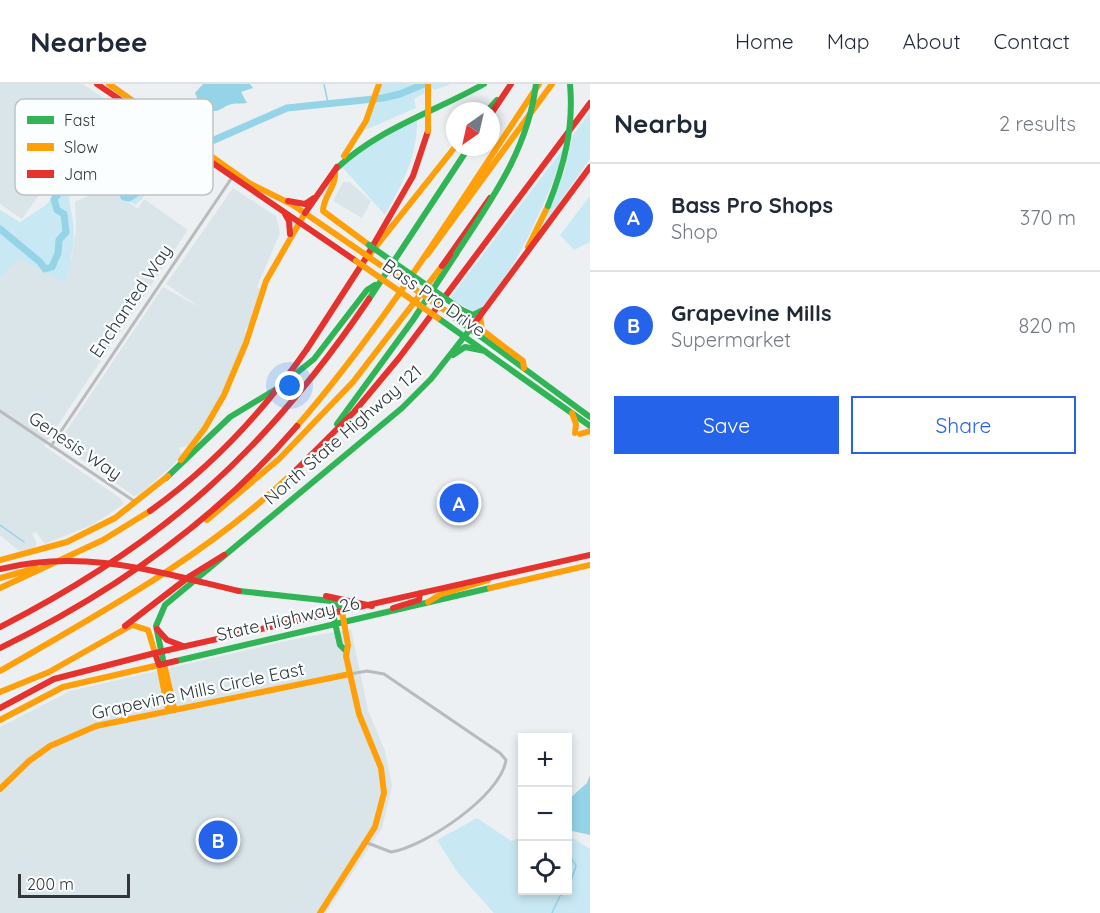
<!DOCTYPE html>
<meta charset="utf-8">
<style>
body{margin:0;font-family:Quicksand,sans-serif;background:#f2f2f3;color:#1f2937}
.controls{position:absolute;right:18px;bottom:18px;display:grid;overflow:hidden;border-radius:0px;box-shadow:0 3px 9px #0003}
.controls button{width:54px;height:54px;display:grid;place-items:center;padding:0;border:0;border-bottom:2px solid #e0e1e3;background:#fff;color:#1f2937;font:30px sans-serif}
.compass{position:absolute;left:446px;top:18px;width:54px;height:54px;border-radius:50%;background:#fff;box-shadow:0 3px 9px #0003;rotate:214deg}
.scale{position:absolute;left:18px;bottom:15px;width:112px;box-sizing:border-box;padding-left:6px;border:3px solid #333637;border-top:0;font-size:16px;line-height:21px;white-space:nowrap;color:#333637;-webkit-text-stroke:4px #fbfeff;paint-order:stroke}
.you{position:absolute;left:290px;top:302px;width:21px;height:21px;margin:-15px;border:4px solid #fff;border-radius:50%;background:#1a73e8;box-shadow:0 0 0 9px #1a73e833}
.badge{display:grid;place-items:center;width:39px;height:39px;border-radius:50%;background:#2563eb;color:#fff;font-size:20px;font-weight:700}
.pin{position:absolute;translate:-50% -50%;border:3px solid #fff;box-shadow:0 2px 6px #0006}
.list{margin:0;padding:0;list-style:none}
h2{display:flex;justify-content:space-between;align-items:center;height:78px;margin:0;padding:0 24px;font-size:26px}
h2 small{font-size:20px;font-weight:400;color:#747a83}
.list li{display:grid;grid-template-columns:39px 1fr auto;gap:18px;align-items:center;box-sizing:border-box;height:108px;padding:0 24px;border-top:2px solid #e0e1e3}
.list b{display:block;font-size:22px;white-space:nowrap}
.list p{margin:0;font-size:20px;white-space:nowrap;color:#747a83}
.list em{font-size:20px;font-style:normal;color:#747a83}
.actions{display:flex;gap:12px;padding:18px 24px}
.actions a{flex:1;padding:14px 0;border:2px solid #2563eb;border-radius:0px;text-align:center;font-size:21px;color:#2563eb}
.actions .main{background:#2563eb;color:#fff}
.icon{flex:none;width:33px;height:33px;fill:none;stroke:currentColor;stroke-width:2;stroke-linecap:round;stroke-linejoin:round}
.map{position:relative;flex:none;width:590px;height:829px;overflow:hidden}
header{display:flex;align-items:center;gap:36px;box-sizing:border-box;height:84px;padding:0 30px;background:#fff;border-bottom:2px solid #e0e1e3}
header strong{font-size:28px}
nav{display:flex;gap:33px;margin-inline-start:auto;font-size:21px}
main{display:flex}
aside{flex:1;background:#fff}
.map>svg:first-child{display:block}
.built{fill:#dae5e9}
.green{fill:#c8e9f4}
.water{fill:#95d3e7}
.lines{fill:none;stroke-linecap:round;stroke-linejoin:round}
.stream{stroke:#95d3e7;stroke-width:1.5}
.river{stroke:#95d3e7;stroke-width:7}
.street{stroke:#b9babc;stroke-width:3}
.fast{stroke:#30b455;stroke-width:6}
.slow{stroke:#ff9f0a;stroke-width:6}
.jam{stroke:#e5322d;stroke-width:6}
.fast-bridge{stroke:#30b455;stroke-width:6}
.slow-bridge{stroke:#ff9f0a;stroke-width:6}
.jam-bridge{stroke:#e5322d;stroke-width:6}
.labels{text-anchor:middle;stroke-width:4.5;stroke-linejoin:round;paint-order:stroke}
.street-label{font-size:18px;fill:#333637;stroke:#fbfeff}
.key{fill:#fbfeff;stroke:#bfc2c3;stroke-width:1.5}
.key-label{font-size:16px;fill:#333637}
</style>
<header>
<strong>Nearbee</strong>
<nav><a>Home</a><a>Map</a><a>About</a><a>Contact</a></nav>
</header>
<main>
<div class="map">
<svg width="590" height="829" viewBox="0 0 590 829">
<rect width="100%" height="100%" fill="#ecf0f2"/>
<path class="built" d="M0 0H83L118 24 73 86 62 79 22 135 0 120Z
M343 98H350L371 117 362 134 333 117Z
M106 103 138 125 144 115 188 146 44 362 120 414 124 420 92 441 45 460 36 448 32 450 37 459 34 464 19 467 0 451V194L20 175 71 177 76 145 75 118Z
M233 104 276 132 280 149 257 203 260 204 251 238 245 246 247 253 234 289 216 320V325L191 361 179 364 182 371 172 382 139 411 134 412 58 359 163 203 199 223 166 200Z
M351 545 368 626 385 667 392 702 382 744 326 829H0V643L70 607 295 555Z"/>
<path class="green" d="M382 0H451L434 6 432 3 424 5 425 9 414 15 416 24 365 46Z
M590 28V75L540 146 564 88 573 51Z
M417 36C418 71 402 101 385 131L343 84C367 56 384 51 417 36Z
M566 61C556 97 506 213 474 228L450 214Z
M87 77C115 80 117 81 126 107L139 99 145 88 153 93 143 114 135 121 103 97 89 94 71 105C67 118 71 124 73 137 76 158 70 179 65 199L20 175 0 194V126L20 138 46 121 70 90Z
M590 112V158L574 166 560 151Z
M477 734 511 757 522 753V806H568V751L590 765V829H494L458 789 437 756Z"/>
<path class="water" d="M203 0H250L253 4 241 8 247 19C242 20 237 19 232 20 220 22 220 34 200 21L195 9Z
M590 691V751L568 746V729L571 719 569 715 587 699Z"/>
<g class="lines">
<path class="stream" d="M324 0 328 19
M0 441 24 458
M568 768 576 782 568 806
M552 829 560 812 567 807"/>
<path class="river" d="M0 145 40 178 45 185 52 183 58 169 59 156 66 148 64 130 57 126 54 115 67 100 93 82 114 90 124 113 129 114 143 105 152 87 170 86 192 76 205 60 287 24 383 14 400 10 424 0"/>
<path class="street" d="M0 327 134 417
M51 362 233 92
M350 590 367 587 384 590 500 669 506 676C501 712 424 763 391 768L365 758"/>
<path class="fast" d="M487 27 497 16
M337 84C380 44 434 28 484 0
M369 215 469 63
M462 226 473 231 483 226
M446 227 590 333
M438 234 590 342
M453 271 465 263 485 267
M337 340 413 236 456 170
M166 394 230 333 278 304 314 275 367 206 375 201
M239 507 331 517 338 520 342 528
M333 530 340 561 345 566
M176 577 490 504
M164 580 156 542 165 521 402 324 431 295 471 244"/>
<path class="slow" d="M109 0 249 99 293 121 363 169
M344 72 366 37 379 0
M335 87C337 102 323 112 323 127L369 161
M528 163 548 122
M427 171 552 0
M366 175 455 63
M480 232 482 246 523 277 524 284
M572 329 576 340 575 349
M297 342C388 237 461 116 539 0
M580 350 590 347
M181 376 205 344 224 311 246 259 266 197 305 129
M207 436 279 375 353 298 442 182
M0 476 67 458 115 434 168 392
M0 494 36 484
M0 504 103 456 150 427
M490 504 590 481
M428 518 441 510 488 496
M164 580 174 624
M0 587C104 527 209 470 296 386
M0 608 49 588 132 541 148 546 155 569
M0 636 63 603 159 581 168 626
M0 705 29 677 50 662 96 642 350 590
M320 829 375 743 384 709 381 684 359 630 346 572 348 561 342 528"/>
<path class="jam" d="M97 0 356 177
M491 30 511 0
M288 117 305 120 314 114
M305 129 337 83
M285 130 289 137 290 150
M442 182 490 114
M471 244 590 83
M307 265 364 177 413 92 428 47
M296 386 354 328 399 274 590 19
M326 512 372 522
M393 524 419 516 420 509
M125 542 190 492 224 471
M0 543C163 460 267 366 369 215
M157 545 167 556 183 562
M0 564C113 509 214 438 297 342
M176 577 159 581 155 569 590 471
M0 624 54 595 155 569"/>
<path class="fast-bridge" d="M548 122C564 82 574 44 570 0
M369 161 462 226
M456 170C491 116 528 66 536 0"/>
<path class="slow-bridge" d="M428 0V47
M363 169 446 227
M356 177 438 234"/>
<path class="jam-bridge" d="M150 427C213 382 263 328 307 265
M0 485C84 464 157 488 239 507"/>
</g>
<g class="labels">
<g class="street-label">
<text transform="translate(434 214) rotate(35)" y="6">Bass Pro Drive</text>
<text transform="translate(131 217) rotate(-56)" y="6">Enchanted Way</text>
<text transform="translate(343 351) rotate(-41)" y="6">North State Highway 121</text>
<text transform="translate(75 362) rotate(34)" y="6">Genesis Way</text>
<text transform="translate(288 535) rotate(-13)" y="6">State Highway 26</text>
<text transform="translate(198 607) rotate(-12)" y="6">Grapevine Mills Circle East</text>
</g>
</g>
<rect x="15" y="15" width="198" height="96" rx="9" class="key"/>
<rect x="27" y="32" width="27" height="8" fill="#30b455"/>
<rect x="27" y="59" width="27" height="8" fill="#ff9f0a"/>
<rect x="27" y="86" width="27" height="8" fill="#e5322d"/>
<g class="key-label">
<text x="64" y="42">Fast</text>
<text x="64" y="69">Slow</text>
<text x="64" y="96">Jam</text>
</g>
</svg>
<div class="controls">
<button>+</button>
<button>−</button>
<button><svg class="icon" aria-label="locate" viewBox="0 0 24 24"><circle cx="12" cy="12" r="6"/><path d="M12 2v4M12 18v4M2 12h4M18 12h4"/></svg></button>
</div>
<svg class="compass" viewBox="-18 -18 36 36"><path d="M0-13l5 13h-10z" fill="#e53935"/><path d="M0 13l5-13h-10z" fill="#747a83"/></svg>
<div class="scale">200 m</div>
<div class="you"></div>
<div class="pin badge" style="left:459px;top:419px">A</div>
<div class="pin badge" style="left:218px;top:756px">B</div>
</div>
<aside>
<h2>Nearby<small>2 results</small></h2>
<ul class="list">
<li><span class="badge">A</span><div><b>Bass Pro Shops</b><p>Shop</p></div><em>370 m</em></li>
<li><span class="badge">B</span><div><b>Grapevine Mills</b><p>Supermarket</p></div><em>820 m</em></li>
</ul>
<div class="actions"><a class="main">Save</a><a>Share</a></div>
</aside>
</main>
